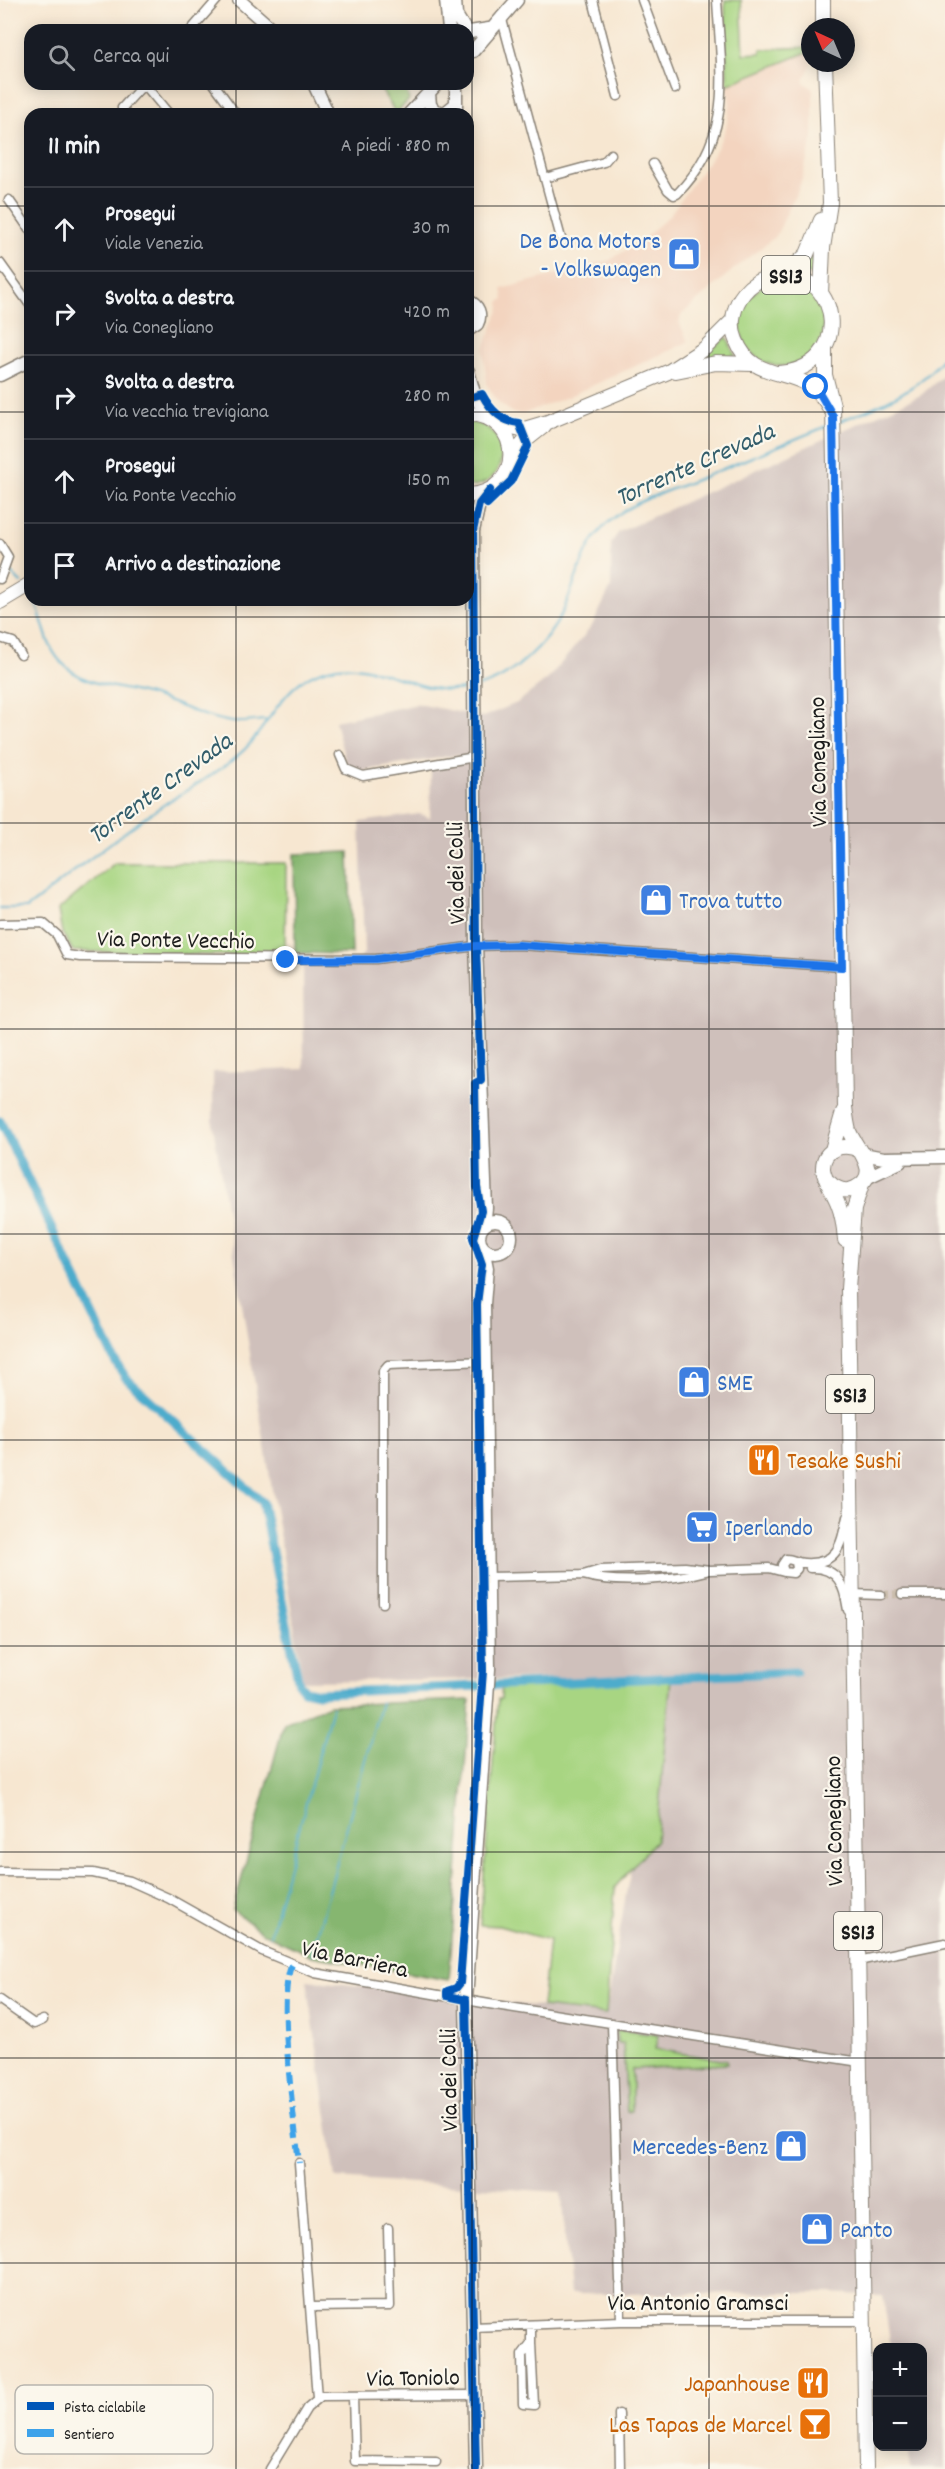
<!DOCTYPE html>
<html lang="it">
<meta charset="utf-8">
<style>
body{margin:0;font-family:Dekko,sans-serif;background:#242831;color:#f1f3f6}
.controls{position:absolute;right:18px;bottom:18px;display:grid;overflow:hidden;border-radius:12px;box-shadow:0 3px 15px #0003}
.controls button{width:54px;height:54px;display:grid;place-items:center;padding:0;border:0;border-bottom:2px solid #363941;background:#171b24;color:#f1f3f6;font:30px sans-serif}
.compass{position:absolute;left:801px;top:18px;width:54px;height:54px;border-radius:50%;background:#171b24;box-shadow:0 3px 15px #0003;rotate:316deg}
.stop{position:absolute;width:18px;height:18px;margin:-14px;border:4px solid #1a73e8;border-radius:50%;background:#fff}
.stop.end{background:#1a73e8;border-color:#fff;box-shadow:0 2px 6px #0008}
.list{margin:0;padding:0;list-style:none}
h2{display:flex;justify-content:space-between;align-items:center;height:78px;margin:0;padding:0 24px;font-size:26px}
h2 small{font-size:20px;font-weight:400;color:#9ea1a6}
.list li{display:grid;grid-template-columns:39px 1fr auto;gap:18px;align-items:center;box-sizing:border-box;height:84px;padding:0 24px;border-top:2px solid #363941}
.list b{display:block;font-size:22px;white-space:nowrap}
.list p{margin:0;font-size:20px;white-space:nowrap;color:#9ea1a6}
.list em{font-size:20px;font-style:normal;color:#9ea1a6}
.icon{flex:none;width:33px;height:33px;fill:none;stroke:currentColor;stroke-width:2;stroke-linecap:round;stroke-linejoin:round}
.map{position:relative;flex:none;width:945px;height:2469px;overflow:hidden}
.search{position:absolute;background:#171b24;box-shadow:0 3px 15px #0003;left:24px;top:24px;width:450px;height:66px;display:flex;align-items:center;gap:15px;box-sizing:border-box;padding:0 21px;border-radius:18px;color:#9ea1a6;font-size:22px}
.panel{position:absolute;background:#171b24;box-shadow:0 3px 15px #0003;left:24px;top:108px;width:450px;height:498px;border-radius:18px}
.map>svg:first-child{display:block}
.built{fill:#f3d4bf}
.industrial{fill:#cfc0bb}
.green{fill:#a8d582;stroke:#62784f;stroke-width:1.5}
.forest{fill:#86b670;stroke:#516946;stroke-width:1.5}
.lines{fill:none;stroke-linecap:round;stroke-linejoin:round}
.stream{stroke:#4eaccc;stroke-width:2}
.canal{stroke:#4eaccc;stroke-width:9}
.street-tunnel{stroke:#cbbead;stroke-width:8;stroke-dasharray:8 4;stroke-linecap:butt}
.street-casing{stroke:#8a8276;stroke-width:11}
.secondary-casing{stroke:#8a8276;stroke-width:15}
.primary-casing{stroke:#8a8276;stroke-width:16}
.street{stroke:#fff;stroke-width:8}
.secondary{stroke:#fff;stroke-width:12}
.primary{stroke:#fff;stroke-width:14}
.quiet{stroke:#3da2ea;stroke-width:6;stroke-dasharray:12 6;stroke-linecap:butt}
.cycleway-casing{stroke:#fbf7ec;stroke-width:11}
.cycleway{stroke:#0057b8;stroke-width:8}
.route{stroke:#1a73e8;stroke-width:8}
.grid{fill:none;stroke:#1c1c1c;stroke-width:1.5;stroke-opacity:0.55}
.labels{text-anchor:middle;stroke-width:4.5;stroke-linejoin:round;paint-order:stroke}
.shield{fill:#fbf7ec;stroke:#5f5e5a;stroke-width:1.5}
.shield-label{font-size:22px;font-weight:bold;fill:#1c1c1c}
.shop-label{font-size:24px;fill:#366cbe;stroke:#fbf7ec;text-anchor:start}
.street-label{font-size:24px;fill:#1c1c1c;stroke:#fbf7ec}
.food-label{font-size:24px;fill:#c56008;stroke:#fbf7ec;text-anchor:end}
.water-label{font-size:26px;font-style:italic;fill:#325d6b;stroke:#fbf7ec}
.key{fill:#fbf7ec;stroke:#b8b5ae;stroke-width:1.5}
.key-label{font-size:16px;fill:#1c1c1c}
</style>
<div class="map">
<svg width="945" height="2469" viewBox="0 0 945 2469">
<rect width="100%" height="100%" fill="#fbf7ec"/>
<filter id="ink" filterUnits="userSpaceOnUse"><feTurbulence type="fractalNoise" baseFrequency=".0167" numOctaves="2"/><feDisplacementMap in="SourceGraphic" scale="12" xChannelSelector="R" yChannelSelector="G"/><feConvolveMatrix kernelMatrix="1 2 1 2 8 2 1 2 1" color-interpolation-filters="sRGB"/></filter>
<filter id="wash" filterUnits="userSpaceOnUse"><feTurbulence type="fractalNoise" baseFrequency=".008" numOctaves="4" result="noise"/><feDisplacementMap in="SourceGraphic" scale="24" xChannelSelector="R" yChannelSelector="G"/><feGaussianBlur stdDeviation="1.35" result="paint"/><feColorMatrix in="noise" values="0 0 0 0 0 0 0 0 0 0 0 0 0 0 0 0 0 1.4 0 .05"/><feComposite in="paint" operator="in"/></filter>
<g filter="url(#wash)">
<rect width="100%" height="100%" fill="#f7e7d1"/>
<path class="built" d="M810 51 811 65 803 82 813 89V137L800 185 776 236 735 268 681 315 679 322 688 342 567 397 523 414 513 413 498 402 487 385 483 350 500 308 499 302 504 299 502 289 610 260 641 241 669 216 715 152 726 129 730 105 727 85Z"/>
<path class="industrial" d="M945 374V2469H911L908 2447 922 2446V2348L891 2347 883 2296 830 2293 570 2294 561 2192 336 2178 307 1980 606 2014 627 1888 672 1677 303 1681 213 1125V1072L304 1069 303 962 358 961 364 953 360 822 420 814 430 818 431 768 460 763 457 755 354 772 345 760 335 721 418 704 483 717 517 703 548 679 592 626 611 587V543L619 532 921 395Z"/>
<path class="green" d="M725 0H741L744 54 761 53V49L810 47V51L727 85Z
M392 84H405L409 100 396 113 380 88Z
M819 240 815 276 799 270Z
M740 324a42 42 0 1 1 84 0a42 42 0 1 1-84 0Z
M727 337 735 356 696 361Z
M468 422C514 424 511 487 468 486Z
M115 863H286L285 957 73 951 62 933 58 910Z
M671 1678 656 1840 615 1887 606 2014 542 2007 549 1940 499 1926 480 1925 498 1699H501L502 1683Z
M617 2030 658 2035 655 2049 726 2061 727 2064 632 2069V2111L627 2112 623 2043H617Z"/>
<path class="forest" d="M349 852 352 954 295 953 294 854Z
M470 1700 449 1980 312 1956 263 1933 233 1910 284 1723 329 1705Z"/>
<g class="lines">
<path class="stream" d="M838 422C877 406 920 391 945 355
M6 568 21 583
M34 600C45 621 44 644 61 662 86 688 117 685 149 695 177 703 203 718 232 722 243 723 254 721 265 720
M479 686C511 679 548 643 562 613 575 587 581 553 600 531 623 503 664 493 696 480 740 462 783 444 827 426
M0 908H27C72 874 115 837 162 806 189 788 221 772 245 749 273 721 283 680 328 669 376 656 421 700 470 688
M270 1936 332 1707
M312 1954 381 1702"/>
<path class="canal" d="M0 1121 115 1361 126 1378 262 1502 299 1684 304 1690 318 1693 796 1672"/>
</g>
</g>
<g filter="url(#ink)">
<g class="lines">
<path class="street-tunnel" d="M881 1595 902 1594"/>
<defs>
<path id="street" d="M593 0 618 96
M642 0 675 89
M501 16 562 242
M191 30 217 0
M144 84 169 114
M214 84 236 114
M126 114 122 108 144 84
M653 164 668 190 674 195 677 194C735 135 721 74 717 0
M545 178 604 162 611 154
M9 200 30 230
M0 263 30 305
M0 544 8 557 0 579
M0 638 13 642 21 655
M340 755 346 769 363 776 475 757
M0 924 43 923 57 935 67 955 80 957 376 959 476 946 519 945 842 967
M796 1562 797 1569 793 1573 784 1572 782 1565 786 1559C793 1559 797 1563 804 1563 838 1565 841 1545 847 1517
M810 1568C839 1567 844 1586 848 1610
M583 1575C617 1585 673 1580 706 1571
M488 1577 583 1575 600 1570 685 1567 710 1570 769 1568 784 1572
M852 1594 881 1595
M902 1594H945
M383 1603V1371L388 1365 485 1361
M0 1872 93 1873 130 1881 168 1898 262 1951 315 1973 489 2004 860 2062
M858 1961 945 1943
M0 2000 34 2024 43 2020
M612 2023 620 2281
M299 2163 317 2398
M620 2286 621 2321
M311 2307 390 2306 388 2228
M473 2327 621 2321H864
M531 2343 534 2405 523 2404 522 2355 531 2343V2325
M353 2397 355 2461 436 2462
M619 2414 620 2469
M270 2469 307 2408 321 2396 474 2395"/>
<path id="secondary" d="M239 0 273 30
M446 0 449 30
M455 0 456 15 464 28
M470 32 489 29
M473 51 517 0
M314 84 328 114
M429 93 430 105 435 111 445 113 456 104
M456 109V84
M409 114 437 84
M468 301C478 305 482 314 477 324L468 330
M468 371 475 397 491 420
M0 375 30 360
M863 1154 884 1158 945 1157
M866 1178 900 1162
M479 1237a16 16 0 1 1 32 0a16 16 0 1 1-32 0Z
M484 1225 486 1208 476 946 473 531 479 504 490 490
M476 2469 466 2000 489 1669 484 1304 487 1268 483 1248"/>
<path id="primary" d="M823 0V27
M785 275 807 254 821 220
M821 294 823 248 830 203 825 63
M825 349V375L833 406 845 1107C846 1115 847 1123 849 1131 855 1148 884 1174 855 1188 845 1193 836 1189 829 1182
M676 371 716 363 752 364
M778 373C853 369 843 272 780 275 766 276 753 282 744 293 734 305 729 324 736 340 755 389 806 360 830 409
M468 414C524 415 525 493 468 495
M499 425 521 430 548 422 668 372 705 348 733 320
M511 458 525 441 544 426
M0 602 30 584
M832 1150 843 1112
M862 1184 854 1209 848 1289 866 2469
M845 1240C844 1227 843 1216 838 1204 834 1193 824 1180 823 1169 822 1148 845 1142 860 1151"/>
</defs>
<use href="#street" class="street-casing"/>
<use href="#secondary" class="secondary-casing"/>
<use href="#primary" class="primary-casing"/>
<use href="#street" class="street"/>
<use href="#secondary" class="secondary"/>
<use href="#primary" class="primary"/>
<path class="quiet" d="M292 1965C276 1993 295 2126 299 2163"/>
<defs>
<path id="cycleway" d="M468 398 482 394C490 409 501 422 519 423L528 446 511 481 487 504
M476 2469 466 2000 447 1996V1991L456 1988 460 1983 483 1671 477 1304 482 1264 473 1238 481 1211 477 1187 475 1083 481 1080 476 946 473 531 479 504 490 490"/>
</defs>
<use href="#cycleway" class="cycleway-casing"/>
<use href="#cycleway" class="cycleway"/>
</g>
</g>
<g class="lines" filter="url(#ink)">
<path class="route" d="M286 960 376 959 476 946 519 945 842 967 833 416 816 387"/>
</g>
<path class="grid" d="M236 0V30M472 0V2469M709 0V2469M236 84V114M0 206H30M468 206H945M0 412H30M468 412H945M236 600V2469M0 617H945M0 823H945M0 1029H945M0 1234H945M0 1440H945M0 1646H945M0 1852H945M0 2058H945M0 2263H945"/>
<defs>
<symbol id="shop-square" viewBox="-11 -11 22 22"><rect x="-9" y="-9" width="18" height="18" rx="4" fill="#3f7fe0" stroke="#fbf7ec"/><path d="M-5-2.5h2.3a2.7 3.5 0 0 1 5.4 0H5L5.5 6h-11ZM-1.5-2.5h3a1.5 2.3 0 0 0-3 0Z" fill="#fff"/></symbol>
<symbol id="restaurant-square" viewBox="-11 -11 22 22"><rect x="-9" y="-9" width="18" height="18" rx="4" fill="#e8710a" stroke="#fbf7ec"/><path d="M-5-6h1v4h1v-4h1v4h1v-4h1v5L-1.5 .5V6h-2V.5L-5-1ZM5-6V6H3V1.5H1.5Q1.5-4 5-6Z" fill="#fff"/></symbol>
<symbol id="supermarket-square" viewBox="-11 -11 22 22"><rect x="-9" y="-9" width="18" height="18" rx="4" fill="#3f7fe0" stroke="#fbf7ec"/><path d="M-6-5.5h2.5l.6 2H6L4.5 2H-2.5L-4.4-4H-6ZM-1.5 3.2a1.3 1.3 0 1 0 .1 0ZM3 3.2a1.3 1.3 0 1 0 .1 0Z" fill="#fff"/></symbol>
<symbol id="bar-square" viewBox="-11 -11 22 22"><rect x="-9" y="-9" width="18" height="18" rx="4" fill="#e8710a" stroke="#fbf7ec"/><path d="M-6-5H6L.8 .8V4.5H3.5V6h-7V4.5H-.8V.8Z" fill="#fff"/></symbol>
</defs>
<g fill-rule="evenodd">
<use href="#shop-square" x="665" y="235" width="38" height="38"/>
<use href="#shop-square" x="637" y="881" width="38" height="38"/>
<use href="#shop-square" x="675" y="1363" width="38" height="38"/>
<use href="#restaurant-square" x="745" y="1441" width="38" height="38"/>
<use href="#supermarket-square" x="683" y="1508" width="38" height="38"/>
<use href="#shop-square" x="772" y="2127" width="38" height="38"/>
<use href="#shop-square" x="798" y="2210" width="38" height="38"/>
<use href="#restaurant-square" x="794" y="2364" width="38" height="38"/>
<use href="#bar-square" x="796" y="2405" width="38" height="38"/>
</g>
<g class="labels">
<g class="shield">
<rect x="762" y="256" width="48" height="38" rx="4.5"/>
<rect x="826" y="1375" width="48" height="38" rx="4.5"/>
<rect x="834" y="1912" width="48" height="38" rx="4.5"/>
</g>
<g class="shield-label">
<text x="786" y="283">SS13</text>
<text x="850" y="1402">SS13</text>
<text x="858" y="1939">SS13</text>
</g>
<g class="shop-label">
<text x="661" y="248" text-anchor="end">De Bona Motors<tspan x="661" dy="28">- Volkswagen</tspan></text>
<text x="679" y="908">Trova tutto</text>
<text x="717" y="1390">SME</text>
<text x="725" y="1535">Iperlando</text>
<text x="768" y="2154" text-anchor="end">Mercedes-Benz</text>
<text x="840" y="2237">Panto</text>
</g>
<g class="street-label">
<text transform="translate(817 762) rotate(-91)" y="8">Via Conegliano</text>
<text transform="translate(455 873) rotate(-91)" y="8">Via dei Colli</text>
<text transform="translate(176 939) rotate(1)" y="8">Via Ponte Vecchio</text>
<text transform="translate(833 1821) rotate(-91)" y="8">Via Conegliano</text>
<text transform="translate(355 1958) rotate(12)" y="8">Via Barriera</text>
<text transform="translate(448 2080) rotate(-91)" y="8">Via dei Colli</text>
<text x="698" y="2310">Via Antonio Gramsci</text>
<text transform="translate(413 2377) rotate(-1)" y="8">Via Toniolo</text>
</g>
<g class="food-label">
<text x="787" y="1468" text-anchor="start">Tesake Sushi</text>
<text x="790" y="2391">Japanhouse</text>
<text x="792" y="2432">Las Tapas de Marcel</text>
</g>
<g class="water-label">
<text transform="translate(694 463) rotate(-24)" y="9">Torrente Crevada</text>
<text transform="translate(159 787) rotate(-36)" y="9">Torrente Crevada</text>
</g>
</g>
<rect x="15" y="2385" width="198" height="69" rx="9" class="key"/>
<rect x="27" y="2402" width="27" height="8" fill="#0057b8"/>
<rect x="27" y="2429" width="27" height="8" fill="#3da2ea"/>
<g class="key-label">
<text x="64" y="2412">Pista ciclabile</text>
<text x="64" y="2439">Sentiero</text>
</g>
</svg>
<div class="controls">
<button>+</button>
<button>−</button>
</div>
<svg class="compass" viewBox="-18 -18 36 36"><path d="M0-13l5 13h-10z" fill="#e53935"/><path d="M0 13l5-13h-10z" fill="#9ea1a6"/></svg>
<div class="stop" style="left:816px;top:387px"></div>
<div class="stop end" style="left:286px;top:960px"></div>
<div class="search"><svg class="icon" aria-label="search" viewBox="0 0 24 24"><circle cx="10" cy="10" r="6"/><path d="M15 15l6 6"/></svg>Cerca qui</div>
<section class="panel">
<h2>11 min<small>A piedi · 880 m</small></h2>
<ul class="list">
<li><svg class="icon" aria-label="ahead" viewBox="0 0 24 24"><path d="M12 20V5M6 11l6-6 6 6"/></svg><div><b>Prosegui</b><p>Viale Venezia</p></div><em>30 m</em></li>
<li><svg class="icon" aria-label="right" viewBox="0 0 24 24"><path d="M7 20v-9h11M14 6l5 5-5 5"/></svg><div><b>Svolta a destra</b><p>Via Conegliano</p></div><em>420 m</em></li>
<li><svg class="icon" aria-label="right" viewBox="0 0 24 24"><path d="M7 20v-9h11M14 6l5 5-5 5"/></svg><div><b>Svolta a destra</b><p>Via vecchia trevigiana</p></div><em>280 m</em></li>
<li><svg class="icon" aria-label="ahead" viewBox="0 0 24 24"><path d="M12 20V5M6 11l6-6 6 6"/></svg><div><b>Prosegui</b><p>Via Ponte Vecchio</p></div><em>150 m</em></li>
<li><svg class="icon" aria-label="arrive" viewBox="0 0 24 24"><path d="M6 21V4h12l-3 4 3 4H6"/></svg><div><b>Arrivo a destinazione</b></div></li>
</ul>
</section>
</div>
